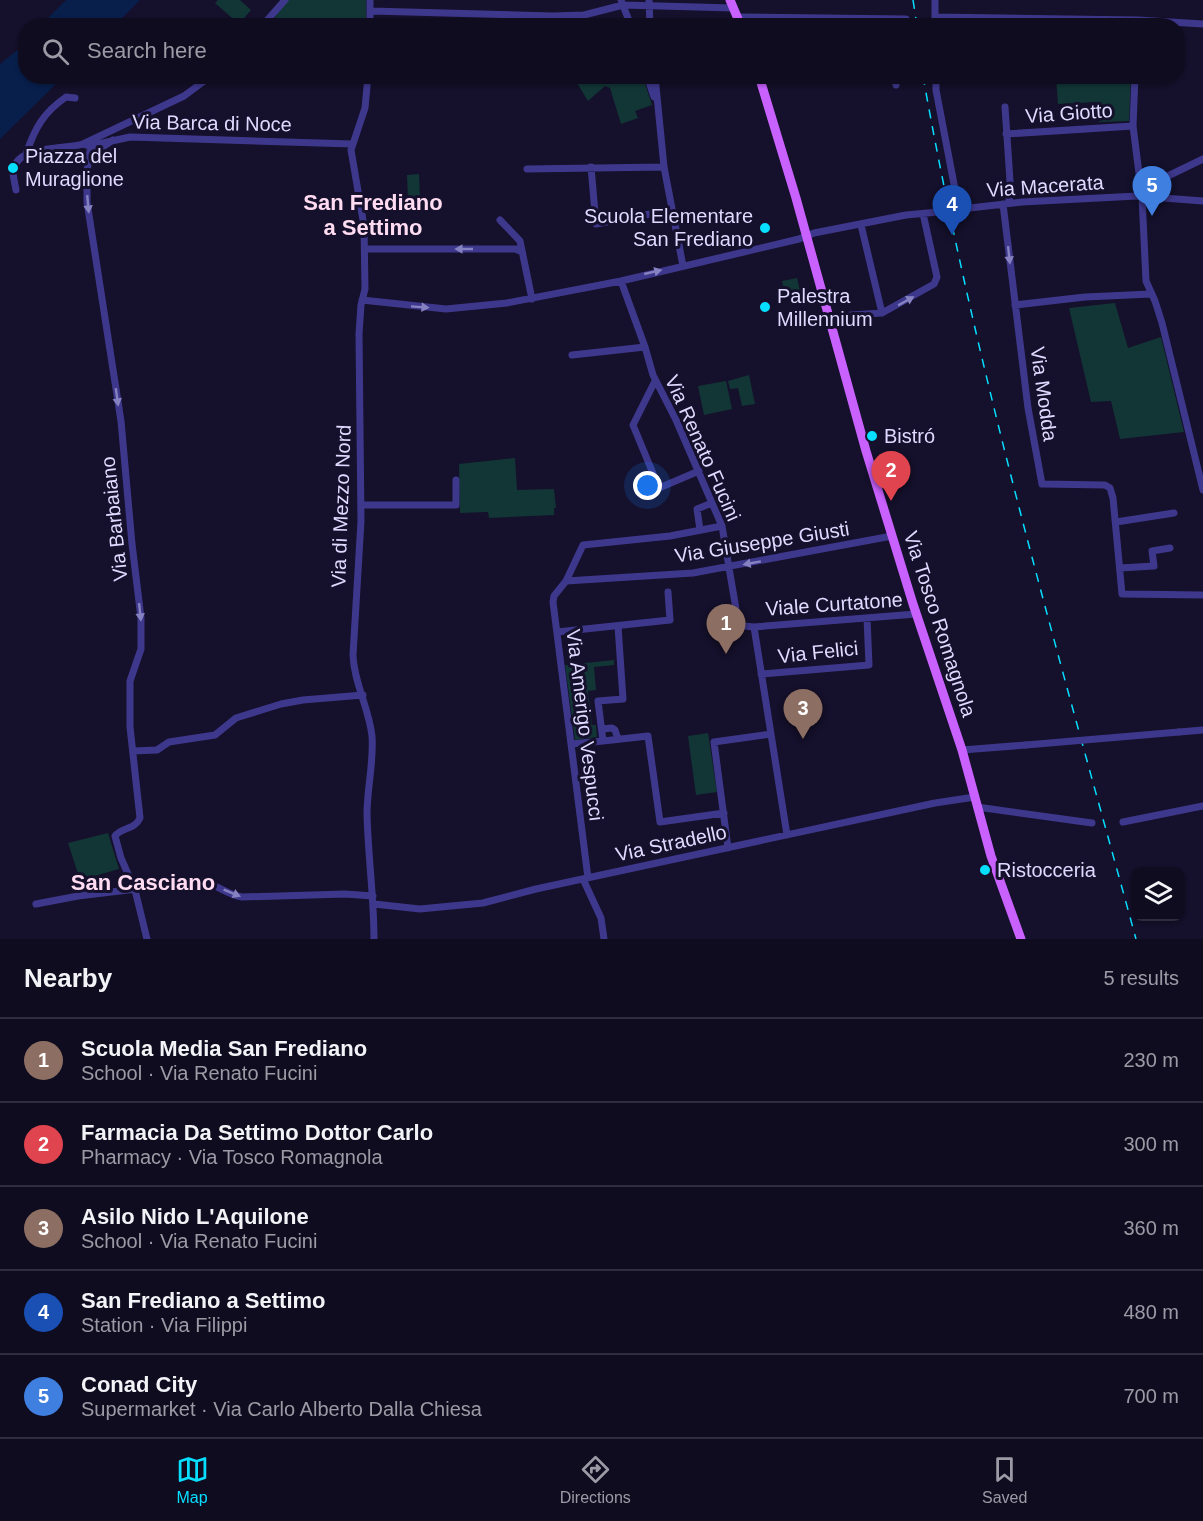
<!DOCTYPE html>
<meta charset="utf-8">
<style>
body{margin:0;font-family:Helvetica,sans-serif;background:#191529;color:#f1f3f6}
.controls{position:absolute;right:18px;bottom:18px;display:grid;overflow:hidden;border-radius:12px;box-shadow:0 2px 4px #0004}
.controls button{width:54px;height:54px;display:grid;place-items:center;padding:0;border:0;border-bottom:2px solid #302c3e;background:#100c20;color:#f1f3f6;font:30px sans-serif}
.you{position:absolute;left:648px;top:486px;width:21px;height:21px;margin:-15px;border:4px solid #fff;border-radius:50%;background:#1a73e8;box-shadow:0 0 0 9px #1a73e833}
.badge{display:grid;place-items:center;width:39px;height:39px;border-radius:50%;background:#06dfff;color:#fff;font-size:20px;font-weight:700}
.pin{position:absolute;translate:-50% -50px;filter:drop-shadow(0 2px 3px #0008)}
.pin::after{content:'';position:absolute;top:32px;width:21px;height:18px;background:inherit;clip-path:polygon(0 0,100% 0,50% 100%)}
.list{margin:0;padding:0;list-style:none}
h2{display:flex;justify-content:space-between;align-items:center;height:78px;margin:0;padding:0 24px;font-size:26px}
h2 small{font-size:20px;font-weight:400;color:#9c9ba5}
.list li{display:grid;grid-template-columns:39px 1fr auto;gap:18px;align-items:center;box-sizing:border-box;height:84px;padding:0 24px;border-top:2px solid #302c3e}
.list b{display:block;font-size:22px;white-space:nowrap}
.list p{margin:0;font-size:20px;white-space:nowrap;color:#9c9ba5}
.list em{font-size:20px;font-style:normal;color:#9c9ba5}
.icon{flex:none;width:33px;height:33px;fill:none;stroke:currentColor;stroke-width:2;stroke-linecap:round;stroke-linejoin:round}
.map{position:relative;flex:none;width:1203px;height:939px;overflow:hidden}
.search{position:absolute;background:#100c20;box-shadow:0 2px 4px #0004;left:18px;right:18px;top:18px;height:66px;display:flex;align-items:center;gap:15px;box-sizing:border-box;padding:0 21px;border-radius:24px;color:#9c9ba5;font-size:22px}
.sheet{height:498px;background:#100c20}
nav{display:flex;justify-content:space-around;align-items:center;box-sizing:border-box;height:84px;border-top:2px solid #302c3e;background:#100c20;font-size:16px;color:#9c9ba5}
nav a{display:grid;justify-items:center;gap:3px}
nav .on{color:#06dfff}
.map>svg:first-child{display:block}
.green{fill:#123636}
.water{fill:#081f4c}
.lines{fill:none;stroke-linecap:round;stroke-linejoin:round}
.minor-tunnel{stroke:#332e4b;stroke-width:7;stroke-dasharray:7 3.5;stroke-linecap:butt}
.minor{stroke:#3e388d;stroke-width:7}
.major{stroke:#c961ff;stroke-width:9}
.rail{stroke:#06dfff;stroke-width:1.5;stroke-dasharray:9 8;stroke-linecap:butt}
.minor-bridge{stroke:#3e388d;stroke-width:7}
.oneway{fill:#8681c0}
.poi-dot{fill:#06dfff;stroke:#15102b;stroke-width:2}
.labels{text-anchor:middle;stroke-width:6;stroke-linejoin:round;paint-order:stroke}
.street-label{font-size:20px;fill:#dfdaff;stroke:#15102b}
.poi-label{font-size:20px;fill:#dfdaff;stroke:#15102b;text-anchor:start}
.quarter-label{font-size:22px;font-weight:bold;fill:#ffdcf1;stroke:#15102b}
</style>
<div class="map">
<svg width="1203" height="939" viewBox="0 0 1203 939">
<rect width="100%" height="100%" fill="#15102b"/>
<path class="green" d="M218 0H240L251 10 239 24 215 3Z
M287 0H366V25L273 26 276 13Z
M583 77H643L652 105 635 111 638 118 621 124 610 88 605 86 588 101 577 83Z
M1056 77H1131L1129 121 1099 122 1096 102 1058 104Z
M419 174 420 199 408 200 407 175Z
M797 278 801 296 786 300 782 281Z
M1115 303 1128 348 1161 337 1184 432 1120 439 1111 401 1091 402 1069 308Z
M749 375 755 404 742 406 738 388 730 389 728 381Z
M726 381 732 409 704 415 698 386Z
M515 458 517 490 554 489 556 508H554V515L489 518 488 512 460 513 459 464Z
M614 660V665L594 667 596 690 588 691 592 725H596L597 737 575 740 565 665Z
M708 733 717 792 696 795 688 736Z
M108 833 119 869 80 880 68 843Z"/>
<path class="water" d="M66 0H140L115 25H41Z
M25 44 26 76 63 77 0 139V64Z"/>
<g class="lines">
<path class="minor-tunnel" d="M938 212 961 209"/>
<path class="minor" d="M621 0 631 26
M649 0 650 26
M935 0V26
M371 11 553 16 584 15 623 5 733 8
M737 17 906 19
M935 17 1138 20 1203 24
M262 26 285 0
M370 26V0
M368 76 365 108 351 150 364 226 365 289 361 305 359 334 361 521 353 655C354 683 369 708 372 736 374 762 367 788 367 814 368 856 374 897 374 939
M647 76 654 97
M655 76 664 167 683 266
M894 76 896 85
M936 76V90L958 205 966 206
M1135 76 1133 126 1142 197 1146 281 1155 301 1162 323 1203 490
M1005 107 1010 181 1009 203
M1006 134 1133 126
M113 140 104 146 90 151 87 171V202L121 421 132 544 141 618V649L130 681V727L140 818C135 830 121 827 115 836L121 858 135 890 147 939
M83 144 184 96 211 76
M26 154C35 128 43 113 66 97L75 98
M591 167 596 224 672 210
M527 169 664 167
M1141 189 1203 159
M16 190C15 184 13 177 13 171 17 144 65 150 83 144L89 146 130 137 352 144
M1003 204 1028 408 1042 484 1105 485 1110 488 1113 498 1122 594 1203 595
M961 209 1022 202 1137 196 1203 201
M500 220 520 241 532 299
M861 225 882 313
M365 249H516L522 252
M621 281 645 347 653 375 676 420 722 526 738 621 744 626 754 627 787 835
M362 300 446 309 507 303 621 281 799 239 814 233 906 215 938 212
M1015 305 1085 297 1151 294
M830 320 851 315 882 313 934 284 937 277 924 218
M572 355 645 347
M655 381 633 425 659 488 699 471
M361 505H456V480
M1116 522 1174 513
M700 530 697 509 712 503
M1120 568 1154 566 1152 551 1170 548
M566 581 693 573 892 536
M754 627 916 614
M557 632 670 620 668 592
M761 674 869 665 867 618
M602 729 612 728 615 730 618 739
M1179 732 1203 730
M603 741 648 736 660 822 724 813
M571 744 603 741 598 701 623 699 618 626
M962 750 1026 745
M133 751 157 750 169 742 215 735 236 718 281 704 303 700 363 695
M977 807 1092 823
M1123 822 1203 806
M728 848 714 742 771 734
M588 878 553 602 554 596 566 581 583 545 670 536 722 526
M583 879 601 918 604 939
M36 904 78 896 203 881C217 885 228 895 242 897L345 894 373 896
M374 904 420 909 483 903 536 889 935 803 975 797"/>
<path class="major" d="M730 0 741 26
M759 76 796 198 866 451 913 604 962 750 991 856 1021 939"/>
<path class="rail" d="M913 0 917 26
M923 76C975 369 1058 653 1136 939"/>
<path class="minor-bridge" d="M1026 745 1179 732"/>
</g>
<defs><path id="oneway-solid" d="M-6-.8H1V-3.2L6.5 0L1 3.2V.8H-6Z" transform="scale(1.5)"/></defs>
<g class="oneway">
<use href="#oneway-solid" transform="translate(88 204) rotate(85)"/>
<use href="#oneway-solid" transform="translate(464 249) rotate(180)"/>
<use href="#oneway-solid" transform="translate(1009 255) rotate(84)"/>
<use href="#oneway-solid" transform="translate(653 272) rotate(-13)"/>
<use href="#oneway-solid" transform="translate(906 301) rotate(-29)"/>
<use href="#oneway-solid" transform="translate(420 307) rotate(4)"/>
<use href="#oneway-solid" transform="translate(117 397) rotate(82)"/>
<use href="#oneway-solid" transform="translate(752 563) rotate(170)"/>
<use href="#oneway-solid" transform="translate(140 612) rotate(84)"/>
<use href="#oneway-solid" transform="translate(232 893) rotate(22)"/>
</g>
<g class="poi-dot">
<circle cx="13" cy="168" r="6"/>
<circle cx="765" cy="228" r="6"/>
<circle cx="765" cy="307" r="6"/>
<circle cx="872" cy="436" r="6"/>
<circle cx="985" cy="870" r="6"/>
</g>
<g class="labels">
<g class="street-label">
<text transform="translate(1069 113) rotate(-4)" y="7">Via Giotto</text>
<text transform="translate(212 123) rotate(1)" y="7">Via Barca di Noce</text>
<text transform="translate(1045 186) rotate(-4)" y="7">Via Macerata</text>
<text transform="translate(1044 394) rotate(82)" y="7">Via Modda</text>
<text transform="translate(703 448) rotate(66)" y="7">Via Renato Fucini</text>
<text transform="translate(341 506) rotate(-88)" y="7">Via di Mezzo Nord</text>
<text transform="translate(114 519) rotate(-96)" y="7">Via Barbaiano</text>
<text transform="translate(762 542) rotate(-9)" y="7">Via Giuseppe Giusti</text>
<text transform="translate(834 604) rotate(-4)" y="7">Viale Curtatone</text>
<text transform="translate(940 624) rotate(72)" y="7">Via Tosco Romagnola</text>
<text transform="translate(818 652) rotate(-6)" y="7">Via Felici</text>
<text transform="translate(585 725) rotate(83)" y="7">Via Amerigo Vespucci</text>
<text transform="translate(671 843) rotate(-12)" y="7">Via Stradello</text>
</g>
<g class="poi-label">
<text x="25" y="163">Piazza del<tspan x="25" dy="23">Muraglione</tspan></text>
<text x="753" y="223" text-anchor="end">Scuola Elementare<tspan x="753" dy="23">San Frediano</tspan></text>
<text x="777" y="303">Palestra<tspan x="777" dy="23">Millennium</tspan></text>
<text x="884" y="443">Bistró</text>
<text x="997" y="877">Ristocceria</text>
</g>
<g class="quarter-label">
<text x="373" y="210">San Frediano<tspan x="373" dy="25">a Settimo</tspan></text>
<text x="143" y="890">San Casciano</text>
</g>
</g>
</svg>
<div class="controls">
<button><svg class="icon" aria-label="layers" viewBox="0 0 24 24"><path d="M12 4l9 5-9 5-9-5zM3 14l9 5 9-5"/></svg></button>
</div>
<div class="you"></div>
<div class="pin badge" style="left:726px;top:654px;background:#8d6e63">1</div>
<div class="pin badge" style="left:891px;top:501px;background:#e0444e">2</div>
<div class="pin badge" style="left:803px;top:739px;background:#8d6e63">3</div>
<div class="pin badge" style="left:952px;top:235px;background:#1a4fb4">4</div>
<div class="pin badge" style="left:1152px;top:216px;background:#3f7fe0">5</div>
<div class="search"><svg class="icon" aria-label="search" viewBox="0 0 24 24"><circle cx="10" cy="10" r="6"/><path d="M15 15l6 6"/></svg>Search here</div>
</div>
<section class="sheet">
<h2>Nearby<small>5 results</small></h2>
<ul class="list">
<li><span class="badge" style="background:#8d6e63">1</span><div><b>Scuola Media San Frediano</b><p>School · Via Renato Fucini</p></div><em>230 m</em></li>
<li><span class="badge" style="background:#e0444e">2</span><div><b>Farmacia Da Settimo Dottor Carlo</b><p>Pharmacy · Via Tosco Romagnola</p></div><em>300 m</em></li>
<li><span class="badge" style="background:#8d6e63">3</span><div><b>Asilo Nido L'Aquilone</b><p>School · Via Renato Fucini</p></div><em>360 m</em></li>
<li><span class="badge" style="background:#1a4fb4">4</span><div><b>San Frediano a Settimo</b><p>Station · Via Filippi</p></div><em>480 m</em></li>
<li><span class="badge" style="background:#3f7fe0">5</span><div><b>Conad City</b><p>Supermarket · Via Carlo Alberto Dalla Chiesa</p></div><em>700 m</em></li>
</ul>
</section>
<nav>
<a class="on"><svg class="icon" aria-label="map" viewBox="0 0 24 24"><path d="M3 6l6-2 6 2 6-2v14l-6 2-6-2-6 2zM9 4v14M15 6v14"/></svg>Map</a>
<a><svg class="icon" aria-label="directions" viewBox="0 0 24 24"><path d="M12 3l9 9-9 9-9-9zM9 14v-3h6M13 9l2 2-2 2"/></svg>Directions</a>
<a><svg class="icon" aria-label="saved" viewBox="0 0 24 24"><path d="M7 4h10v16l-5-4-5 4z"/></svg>Saved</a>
</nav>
